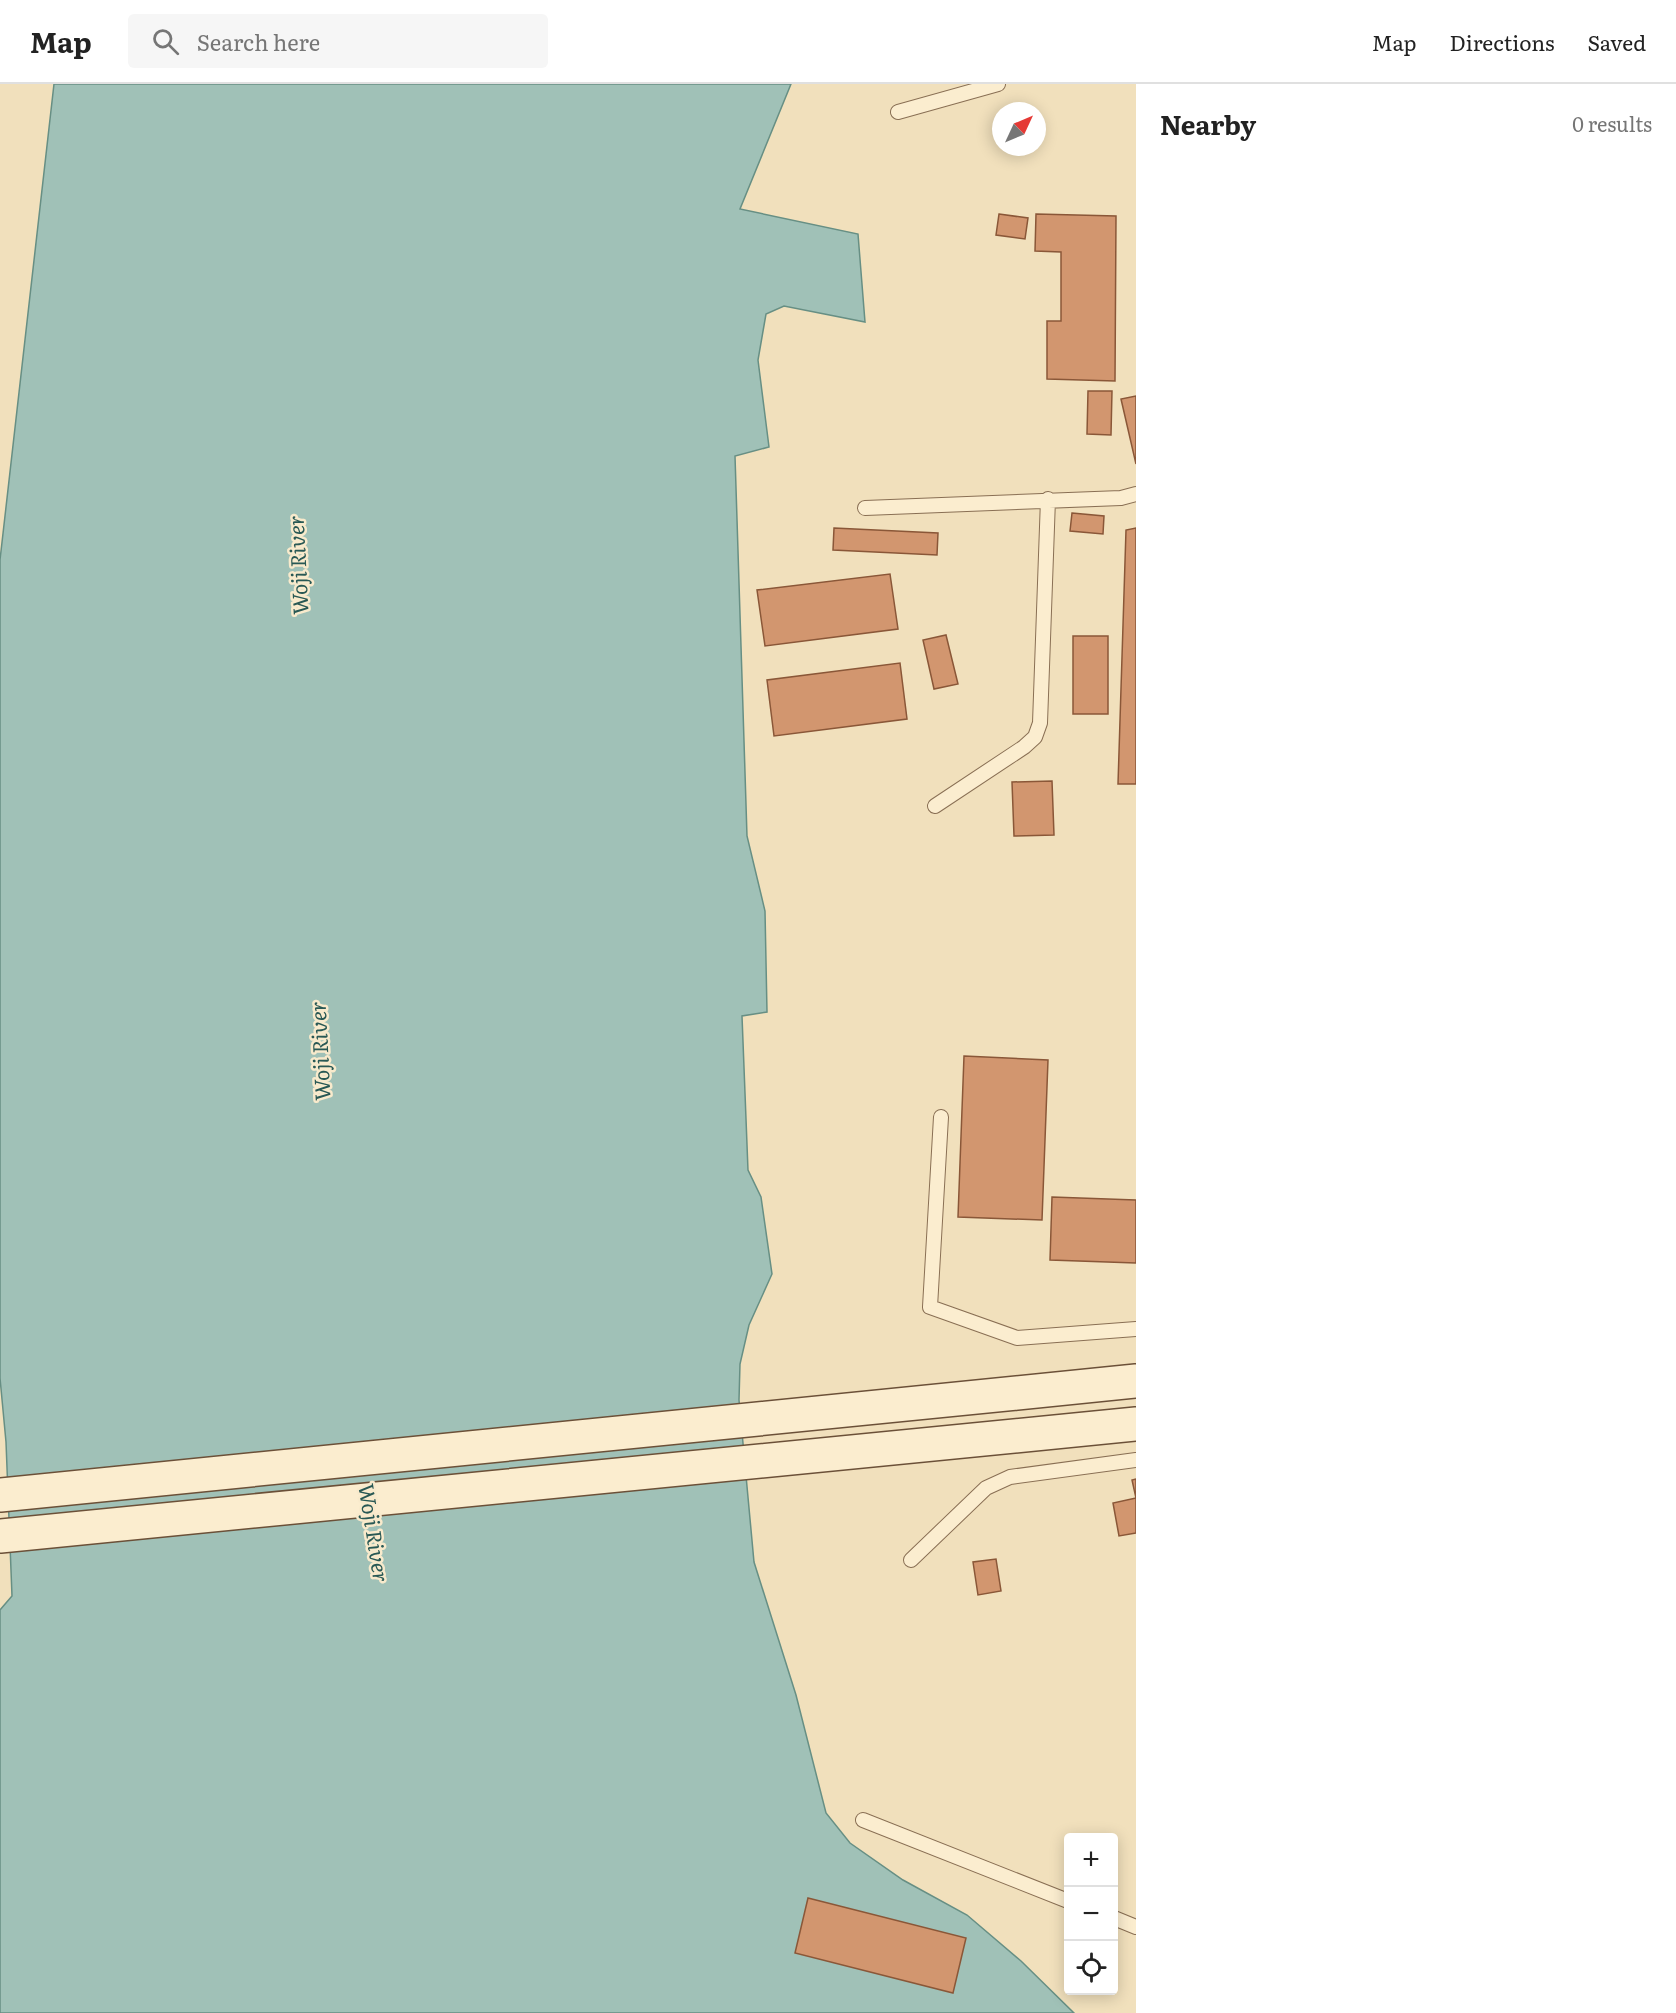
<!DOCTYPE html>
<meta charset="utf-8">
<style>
body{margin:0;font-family:Literata,serif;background:#f6f6f6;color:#222}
.controls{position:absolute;right:18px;bottom:18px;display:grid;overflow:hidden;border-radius:6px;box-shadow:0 3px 15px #0003}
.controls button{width:54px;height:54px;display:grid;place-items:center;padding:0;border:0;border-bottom:2px solid #e0e0e0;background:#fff;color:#222;font:30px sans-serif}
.compass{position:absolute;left:992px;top:18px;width:54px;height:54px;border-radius:50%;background:#fff;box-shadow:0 3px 15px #0003;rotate:46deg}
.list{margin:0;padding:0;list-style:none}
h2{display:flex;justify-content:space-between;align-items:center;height:78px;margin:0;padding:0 24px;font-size:26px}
h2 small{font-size:20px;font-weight:400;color:#767676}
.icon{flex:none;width:33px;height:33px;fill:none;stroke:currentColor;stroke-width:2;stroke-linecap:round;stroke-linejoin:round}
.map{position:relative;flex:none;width:1136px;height:1929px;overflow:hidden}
header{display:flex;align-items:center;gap:36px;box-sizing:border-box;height:84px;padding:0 30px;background:#fff;border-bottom:2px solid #e0e0e0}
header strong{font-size:28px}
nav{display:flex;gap:33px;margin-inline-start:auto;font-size:21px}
.search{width:420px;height:54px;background:#f6f6f6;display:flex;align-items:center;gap:15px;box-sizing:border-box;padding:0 21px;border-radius:6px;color:#767676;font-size:22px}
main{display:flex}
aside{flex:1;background:#fff}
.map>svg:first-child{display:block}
.water{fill:#a0c1b7;stroke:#678f84;stroke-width:1.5}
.building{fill:#d2966f;stroke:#8a5738;stroke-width:1.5}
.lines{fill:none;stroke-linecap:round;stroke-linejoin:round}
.service-casing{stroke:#896f54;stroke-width:16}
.secondary-casing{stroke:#6b5038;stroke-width:36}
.service{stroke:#fbedcf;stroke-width:14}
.secondary{stroke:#fbedcf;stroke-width:33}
.labels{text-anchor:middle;stroke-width:5;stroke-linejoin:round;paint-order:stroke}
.water-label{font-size:21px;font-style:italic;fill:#285854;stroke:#f8eacc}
</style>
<header>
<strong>Map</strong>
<div class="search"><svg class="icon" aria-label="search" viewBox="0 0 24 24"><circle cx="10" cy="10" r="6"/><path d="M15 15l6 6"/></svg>Search here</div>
<nav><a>Map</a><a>Directions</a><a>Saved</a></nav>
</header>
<main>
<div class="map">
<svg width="1136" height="1929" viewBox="0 0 1136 1929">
<rect width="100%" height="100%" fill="#f1e0bc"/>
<path class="water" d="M54 0H791L740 125 858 150 865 238 784 222 766 230 758 276 769 363 735 372 747 752 765 827 767 928 742 932 748 1086 761 1113 772 1190 749 1241 740 1280 739 1316 754 1478 796 1611 826 1729 850 1759 903 1796 967 1831 1021 1877 1074 1929H0V1526L12 1512 6 1358 0 1294V476Z"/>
<path class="building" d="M999 130 1028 134 1025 155 996 151Z
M1036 130 1116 132 1115 297 1047 295V237H1061V168L1035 167Z
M1088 307H1112L1111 351 1087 350Z
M1136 312V380L1121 315Z
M1072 429 1104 432 1103 450 1070 447Z
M834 444 938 449 937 471 833 466Z
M1136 444V700H1118L1126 446Z
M890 490 898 545 765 562 757 506Z
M946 551 958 600 934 605 923 556Z
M1073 552H1108V630H1073Z
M900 579 907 635 774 652 767 596Z
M1052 697 1054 751 1014 752 1012 698Z
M964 972 1048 976 1042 1136 958 1133Z
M1052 1113 1136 1116V1179L1050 1176Z
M1136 1395V1449L1119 1452 1113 1419 1136 1414 1132 1396Z
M996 1475 1001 1507 978 1511 973 1478Z
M808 1814 966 1854 953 1909 795 1869Z"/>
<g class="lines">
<defs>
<path id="service" d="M898 28 998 0
M865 424 1121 414 1136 410
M935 722 1024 663 1035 653 1040 639 1048 415
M941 1033 930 1223 1017 1254 1136 1245
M911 1476 986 1404 1010 1393 1136 1376
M863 1736 1068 1817
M1114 1834 1136 1843"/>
<path id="secondary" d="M0 1411 1136 1297
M0 1452 1136 1340"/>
</defs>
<use href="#service" class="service-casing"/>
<use href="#secondary" class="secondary-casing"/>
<use href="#service" class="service"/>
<use href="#secondary" class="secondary"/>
</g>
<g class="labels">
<g class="water-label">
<text transform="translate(299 481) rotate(-93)" y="7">Woji River</text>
<text transform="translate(321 967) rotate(-93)" y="7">Woji River</text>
<text transform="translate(373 1449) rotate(81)" y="7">Woji River</text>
</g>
</g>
</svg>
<div class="controls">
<button>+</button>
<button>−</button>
<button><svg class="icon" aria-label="locate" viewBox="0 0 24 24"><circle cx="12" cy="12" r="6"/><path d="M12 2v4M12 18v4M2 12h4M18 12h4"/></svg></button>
</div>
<svg class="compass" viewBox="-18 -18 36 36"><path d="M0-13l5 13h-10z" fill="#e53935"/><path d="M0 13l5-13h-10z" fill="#767676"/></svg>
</div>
<aside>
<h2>Nearby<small>0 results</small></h2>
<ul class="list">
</ul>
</aside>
</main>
